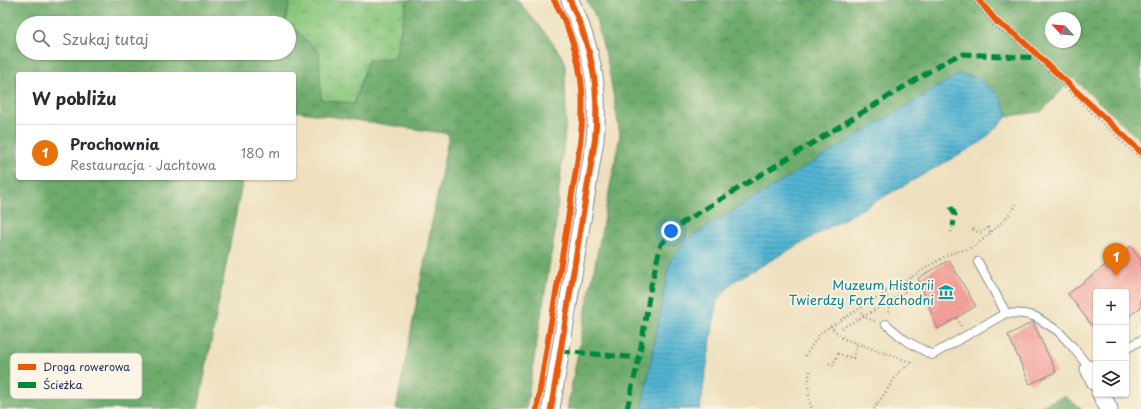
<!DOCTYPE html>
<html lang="pl">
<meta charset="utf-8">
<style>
body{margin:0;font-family:"Playpen Sans",sans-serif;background:#f2f2f3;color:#2b2b33}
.controls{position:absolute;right:12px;bottom:12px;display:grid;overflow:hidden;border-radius:4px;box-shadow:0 1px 3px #0004}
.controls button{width:36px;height:36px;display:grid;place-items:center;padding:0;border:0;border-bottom:1px solid #e1e1e2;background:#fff;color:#2b2b33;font:20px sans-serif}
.compass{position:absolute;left:1045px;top:12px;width:36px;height:36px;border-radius:50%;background:#fff;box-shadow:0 1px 3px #0004;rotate:296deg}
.you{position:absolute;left:671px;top:231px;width:14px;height:14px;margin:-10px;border:3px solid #fff;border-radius:50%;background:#1a73e8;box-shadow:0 0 0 6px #1a73e833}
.badge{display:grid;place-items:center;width:26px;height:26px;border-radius:50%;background:#d1495b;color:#fff;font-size:13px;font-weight:700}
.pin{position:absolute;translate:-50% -33px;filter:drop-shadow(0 1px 2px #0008)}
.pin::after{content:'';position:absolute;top:21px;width:14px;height:12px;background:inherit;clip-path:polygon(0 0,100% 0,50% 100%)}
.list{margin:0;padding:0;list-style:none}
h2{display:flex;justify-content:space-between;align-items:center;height:52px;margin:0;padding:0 16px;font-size:17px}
h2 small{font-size:13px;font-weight:400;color:#7c7c81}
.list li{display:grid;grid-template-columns:26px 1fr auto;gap:12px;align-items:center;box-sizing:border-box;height:56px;padding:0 16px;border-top:1px solid #e1e1e2}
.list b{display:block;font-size:15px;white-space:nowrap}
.list p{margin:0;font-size:13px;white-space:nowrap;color:#7c7c81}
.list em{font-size:13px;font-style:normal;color:#7c7c81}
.icon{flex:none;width:22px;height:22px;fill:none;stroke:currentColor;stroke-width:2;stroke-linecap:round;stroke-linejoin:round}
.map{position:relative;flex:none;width:1141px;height:409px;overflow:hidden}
.search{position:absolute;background:#fff;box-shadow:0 1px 3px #0004;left:16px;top:16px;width:280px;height:44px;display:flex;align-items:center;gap:10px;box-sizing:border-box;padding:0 14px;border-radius:22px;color:#7c7c81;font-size:15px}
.panel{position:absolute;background:#fff;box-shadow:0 1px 3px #0004;left:16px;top:72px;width:280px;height:108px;border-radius:4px}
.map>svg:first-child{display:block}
.grass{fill:url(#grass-tufts);stroke:#527a6d}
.forest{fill:url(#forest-crowns);stroke:#446d65;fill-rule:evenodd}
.water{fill:url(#water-rules);stroke:#377298}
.building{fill:url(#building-hatch)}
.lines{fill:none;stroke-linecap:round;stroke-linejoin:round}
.lane-casing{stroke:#84888e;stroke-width:10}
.street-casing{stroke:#84888e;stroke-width:19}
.path{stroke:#84888e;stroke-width:2.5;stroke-dasharray:1 3;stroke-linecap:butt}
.lane{stroke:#fff;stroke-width:8}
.street{stroke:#fff;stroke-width:17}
.quiet{stroke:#00873e;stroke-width:5;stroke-dasharray:10 5;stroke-linecap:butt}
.cycleway-casing{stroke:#fcf5e5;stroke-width:8}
.cycleway{stroke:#e8590c;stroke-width:6}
.labels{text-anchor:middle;stroke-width:3.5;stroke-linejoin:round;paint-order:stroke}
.culture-label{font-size:13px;fill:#0d838f;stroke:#fcf5e5;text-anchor:end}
.key{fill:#fcf5e5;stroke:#b8babc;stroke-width:1}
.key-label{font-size:11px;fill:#1b2f5e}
</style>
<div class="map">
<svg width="1141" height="409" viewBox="0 0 1141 409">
<defs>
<pattern id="grass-tufts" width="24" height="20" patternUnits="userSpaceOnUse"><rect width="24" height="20" fill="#88c67c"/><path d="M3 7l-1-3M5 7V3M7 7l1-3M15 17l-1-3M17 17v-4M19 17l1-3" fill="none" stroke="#6ea169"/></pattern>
<pattern id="forest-crowns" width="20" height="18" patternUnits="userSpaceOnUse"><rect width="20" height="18" fill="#6eab6c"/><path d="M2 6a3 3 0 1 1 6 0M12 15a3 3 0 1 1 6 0" fill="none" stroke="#5a8c5c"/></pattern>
<pattern id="water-rules" width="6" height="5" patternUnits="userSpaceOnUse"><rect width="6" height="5" fill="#53b5d2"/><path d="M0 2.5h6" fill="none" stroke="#4494ae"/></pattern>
<pattern id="building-hatch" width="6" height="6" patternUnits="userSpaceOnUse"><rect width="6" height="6" fill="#f7a39b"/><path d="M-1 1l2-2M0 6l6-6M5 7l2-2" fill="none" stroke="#c78582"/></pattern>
</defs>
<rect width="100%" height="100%" fill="#fcf5e5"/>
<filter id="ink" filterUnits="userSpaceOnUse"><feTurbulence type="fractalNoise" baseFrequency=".025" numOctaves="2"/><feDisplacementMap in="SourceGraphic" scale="8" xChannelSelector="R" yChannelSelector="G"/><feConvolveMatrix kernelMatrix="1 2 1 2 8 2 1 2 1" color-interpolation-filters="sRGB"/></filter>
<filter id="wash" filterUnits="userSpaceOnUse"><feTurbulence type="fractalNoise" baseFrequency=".012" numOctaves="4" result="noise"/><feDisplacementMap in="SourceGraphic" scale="16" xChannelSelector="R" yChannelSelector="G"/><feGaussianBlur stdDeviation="0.9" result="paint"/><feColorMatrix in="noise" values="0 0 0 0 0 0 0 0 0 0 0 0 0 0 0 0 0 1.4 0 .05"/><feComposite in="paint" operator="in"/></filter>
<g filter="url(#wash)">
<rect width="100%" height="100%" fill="#eee0be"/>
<path class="grass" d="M290 0H407L395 58 368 60 354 105 320 99 319 52 286 22Z"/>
<path class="forest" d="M0 0H290L286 21 288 23H23V53H289V24L319 52 321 99 354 104 368 60 395 58 407 0H517L547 35 565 61 566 122 555 231 526 409H396L449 134 294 111V74H18V178H243L198 409H0Z
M586 0H1141V141L1073 78 1041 112 1008 116 999 95 670 261 642 409H567L620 135 608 64 594 13ZM1051 18H1075V42H1051Z
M1064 396 1082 409H1017L1016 406 1036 408Z"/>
<path class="water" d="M959 74 978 78 999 95 1008 116 983 141 734 281 717 301 700 409H642L670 261 690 237Z"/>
<g id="blocks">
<path class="building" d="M1130 246 1141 260V307L1126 319V292H1096V331L1068 294Z
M949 260 976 306 938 329 918 278Z
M1033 322 1056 372 1030 384 1008 335Z"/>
</g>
</g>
<g filter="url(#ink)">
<use href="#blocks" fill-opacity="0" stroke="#84888e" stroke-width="1"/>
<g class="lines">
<defs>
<path id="lane" d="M978 262 1006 313 1025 314 1036 317 1058 331 1072 346 1090 369
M886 324 905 340 932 355 1006 313
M1126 349 1141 340"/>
<path id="street" d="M1089 369 1096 383
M1101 394 1109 409
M551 409 595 140C600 87 592 49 570 0"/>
</defs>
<use href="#lane" class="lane-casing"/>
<use href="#street" class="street-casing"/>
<path class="path" d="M973 0 994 26 1016 41 1141 159
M973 229C979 234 982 232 988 228L991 233
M951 232 953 226
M881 284 886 292
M887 297 891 301 888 314
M861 312 864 317 875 321
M957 318 961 326
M830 326 844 339 911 362
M842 328 891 301 917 283
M805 356 820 333 949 254C957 251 967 250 974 246 983 241 1013 213 1016 204
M829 363 833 365 838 354 853 358 857 343
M810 371C808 384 807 396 812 409
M874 409 899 372 912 362"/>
<use href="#lane" class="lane"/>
<use href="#street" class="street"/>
<path class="quiet" d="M951 207 955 215 953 226
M561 351 639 358
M627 409 639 358 651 285 661 244 682 223 943 63 961 54 1041 58"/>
<defs>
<path id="cycleway" d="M979 0 997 22 1017 36 1141 152
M537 409C547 341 560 274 570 206 576 167 585 128 582 89 579 57 570 28 554 0
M551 409 595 140C600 87 592 49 570 0"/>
</defs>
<use href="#cycleway" class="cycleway-casing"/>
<use href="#cycleway" class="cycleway"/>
</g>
</g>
<defs>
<symbol id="museum-bare" viewBox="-9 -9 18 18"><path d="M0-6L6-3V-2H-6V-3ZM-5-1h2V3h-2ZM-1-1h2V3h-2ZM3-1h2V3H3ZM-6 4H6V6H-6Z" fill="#0f9aa8" stroke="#fcf5e5" stroke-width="2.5" paint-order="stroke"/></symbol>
</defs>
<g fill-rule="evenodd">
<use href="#museum-bare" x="935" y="281" width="22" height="22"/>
</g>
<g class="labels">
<g class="culture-label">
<text x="934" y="290">Muzeum Historii<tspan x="934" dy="15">Twierdzy Fort Zachodni</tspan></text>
</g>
</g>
<rect x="10" y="353" width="132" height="46" rx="6" class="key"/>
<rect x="18" y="364" width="18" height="6" fill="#e8590c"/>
<rect x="18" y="382" width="18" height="6" fill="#00873e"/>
<g class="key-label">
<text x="43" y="371">Droga rowerowa</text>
<text x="43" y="389">Ścieżka</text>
</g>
</svg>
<div class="controls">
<button>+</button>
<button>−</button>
<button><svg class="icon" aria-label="layers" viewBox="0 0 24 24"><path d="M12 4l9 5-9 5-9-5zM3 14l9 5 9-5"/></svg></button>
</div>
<svg class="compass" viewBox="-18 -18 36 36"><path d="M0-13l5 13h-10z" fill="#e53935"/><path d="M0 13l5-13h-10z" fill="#7c7c81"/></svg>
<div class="you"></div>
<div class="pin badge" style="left:1116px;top:276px;background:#e8710a">1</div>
<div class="search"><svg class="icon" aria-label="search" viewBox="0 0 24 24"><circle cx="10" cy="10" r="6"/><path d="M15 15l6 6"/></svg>Szukaj tutaj</div>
<section class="panel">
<h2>W pobliżu<small></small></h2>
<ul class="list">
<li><span class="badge" style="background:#e8710a">1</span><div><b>Prochownia</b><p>Restauracja · Jachtowa</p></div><em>180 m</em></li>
</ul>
</section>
</div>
